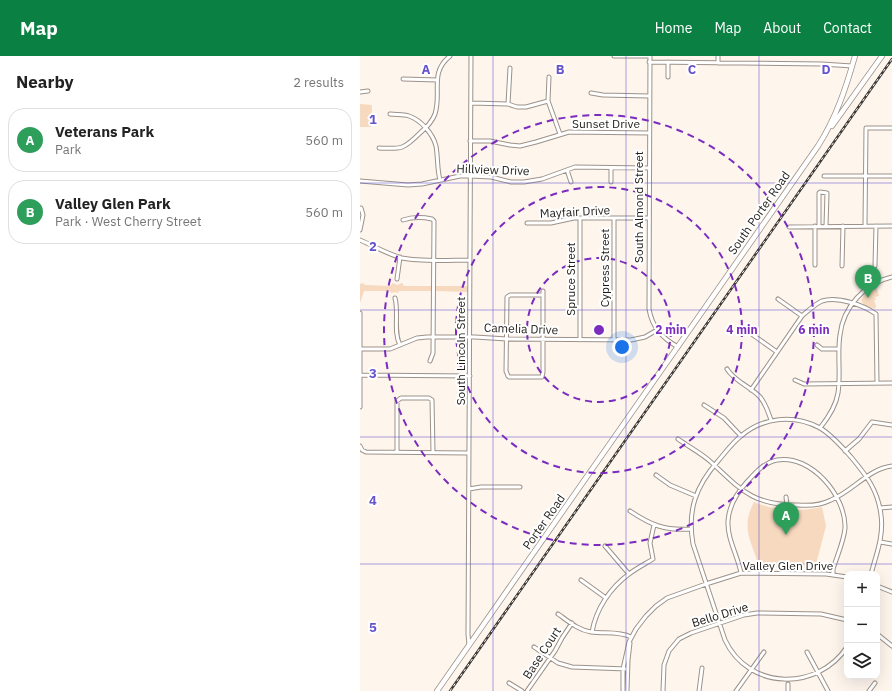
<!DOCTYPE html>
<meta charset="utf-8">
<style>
body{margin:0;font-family:"IBM Plex Sans",sans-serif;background:#f6f6f6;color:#222}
.controls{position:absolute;right:12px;bottom:12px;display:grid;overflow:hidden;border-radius:8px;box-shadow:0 4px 16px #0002}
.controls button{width:36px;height:36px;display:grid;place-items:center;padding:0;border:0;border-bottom:1px solid #e0e0e0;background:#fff;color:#222;font:20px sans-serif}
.you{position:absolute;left:262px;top:291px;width:14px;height:14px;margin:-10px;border:3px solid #fff;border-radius:50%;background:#1a73e8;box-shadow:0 0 0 6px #1a73e833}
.badge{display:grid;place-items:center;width:26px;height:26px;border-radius:50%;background:#0b8043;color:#fff;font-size:13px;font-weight:700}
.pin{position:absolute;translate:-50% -33px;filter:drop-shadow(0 1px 2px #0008)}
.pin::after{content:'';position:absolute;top:21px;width:14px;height:12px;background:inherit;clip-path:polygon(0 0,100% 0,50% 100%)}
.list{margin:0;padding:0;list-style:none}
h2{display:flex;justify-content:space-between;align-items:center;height:52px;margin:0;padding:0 16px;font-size:17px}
h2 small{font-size:13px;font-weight:400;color:#767676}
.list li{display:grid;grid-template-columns:26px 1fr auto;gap:12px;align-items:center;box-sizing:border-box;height:64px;margin:0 8px 8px;padding:0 8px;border:1px solid #e0e0e0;border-radius:16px}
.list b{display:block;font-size:15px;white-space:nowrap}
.list p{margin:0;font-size:13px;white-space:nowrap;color:#767676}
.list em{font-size:13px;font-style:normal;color:#767676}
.icon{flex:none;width:22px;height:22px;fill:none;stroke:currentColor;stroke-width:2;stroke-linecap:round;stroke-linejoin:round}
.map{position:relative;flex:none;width:532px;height:635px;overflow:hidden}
header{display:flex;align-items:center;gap:24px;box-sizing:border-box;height:56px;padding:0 20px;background:#0b8043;color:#fff}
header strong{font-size:19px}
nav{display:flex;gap:22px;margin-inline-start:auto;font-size:14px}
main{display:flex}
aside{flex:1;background:#fff}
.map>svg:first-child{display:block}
.green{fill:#f6d9bf}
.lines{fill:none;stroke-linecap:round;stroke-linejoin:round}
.street-casing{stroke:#9c9289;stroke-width:5}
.secondary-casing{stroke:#9c9289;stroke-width:6}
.street{stroke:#fff;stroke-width:3}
.secondary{stroke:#fff;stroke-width:4.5}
.rail-casing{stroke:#3d3934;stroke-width:2.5}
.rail{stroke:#fff;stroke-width:1;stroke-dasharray:3;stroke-linecap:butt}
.grid{fill:none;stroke:#6753cc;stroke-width:1;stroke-opacity:0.55}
.ring{fill:none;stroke:#7b2cbf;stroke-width:2;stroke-dasharray:7 5}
.labels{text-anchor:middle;stroke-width:4;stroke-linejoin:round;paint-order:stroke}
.street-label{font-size:12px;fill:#1f1c18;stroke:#fff}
.grid-label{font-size:13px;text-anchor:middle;font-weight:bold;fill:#6753cc;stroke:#fff;stroke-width:4;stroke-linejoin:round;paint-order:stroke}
.centre{fill:#7b2cbf;stroke:#fff;stroke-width:2}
.ring-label{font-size:12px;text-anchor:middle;font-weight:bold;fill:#7b2cbf;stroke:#fff;stroke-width:4;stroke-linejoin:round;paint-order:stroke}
</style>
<header>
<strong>Map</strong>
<nav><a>Home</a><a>Map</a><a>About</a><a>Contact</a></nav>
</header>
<main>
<aside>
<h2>Nearby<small>2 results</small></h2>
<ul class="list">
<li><span class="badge" style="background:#2e9e5b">A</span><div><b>Veterans Park</b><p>Park</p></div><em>560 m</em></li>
<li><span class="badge" style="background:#2e9e5b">B</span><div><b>Valley Glen Park</b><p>Park · West Cherry Street</p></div><em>560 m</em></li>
</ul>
</aside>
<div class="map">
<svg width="532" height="635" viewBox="0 0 532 635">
<rect width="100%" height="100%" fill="#fef5ed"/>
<path class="green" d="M0 48 12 49 11 71H0Z
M3 227 5 229 30 230 33 227 37 229 42 227 44 230H71V235H39L38 237 35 236 31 237 30 235H4L0 247V228Z
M76 230H108V236L76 235Z
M516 230 519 240 515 241 516 244H514L516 250 515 253 504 249 501 244 504 239Z
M394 446C415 455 440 456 462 451L466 470 455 512 399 511C392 485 380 473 394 446Z"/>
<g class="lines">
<defs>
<path id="street" d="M254 0H290
M290 0 289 253C292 271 302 282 318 291
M289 6 462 8 492 10
M358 7V0
M189 21 188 45 200 78
M308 21V6
M43 23 77 24
M0 36 8 35
M231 37 243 39 289 40
M111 47 148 48 157 51H166L188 45
M148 48 150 12
M30 58C36 59 43 58 49 60 61 64 73 78 76 90 78 101 77 113 80 124
M110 85H130L150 89 160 90 176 86 209 76 289 77
M19 92C41 93 43 94 60 77 66 72 72 66 75 58 82 36 69 17 90 0
M207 114 211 126
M464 120H532
M0 125 48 129 62 128 100 120H111L131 121 151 126H164L182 123 215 111 289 112
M251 126V112
M220 162V284
M254 163V284
M43 164C52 161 62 161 72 163L74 165 73 297 70 305
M167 167H191L214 162H288
M459 170V137L460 136 467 137 466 170
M505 170 506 72H532
M429 171 532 170
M0 174 3 159 1 152
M0 184C14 190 27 198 42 202 61 206 91 204 110 204
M455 209V170
M482 210 483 170
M515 210 516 170
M37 223 40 201
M183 235V316L182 321H149L148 320 146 315 147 241 150 239H183
M35 242C39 257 33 276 40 289
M418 243 442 260
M0 257V351
M393 279 417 296
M457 289 462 293H479
M0 293H30L57 282 67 281H115L147 283 271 284 285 281 297 274
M367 313C375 326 390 330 400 341 406 348 408 356 411 364
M0 319 110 320
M435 324 444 328 532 327
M391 334 442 260C448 255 455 248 462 245 478 240 503 249 516 258L517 327
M344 349 364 362 381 380
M460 372C468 362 476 350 478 337 481 318 477 298 480 279 483 251 505 227 532 221
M318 383C329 391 341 397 351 406 382 435 393 449 438 449 449 450 461 449 471 444 493 435 508 413 532 410
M0 390 2 394 6 396 109 397
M485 395 499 383 512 366 532 369
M37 396V345L41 342H69L72 344 73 396
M296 419 310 429 336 440
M109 433 121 431H160
M426 441 427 449
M520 452 532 451
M270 455C291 469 305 475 331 473
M520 486 532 488
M245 490 269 518
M381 517C378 500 367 483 368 465 369 450 376 438 386 427 395 417 403 407 417 404 451 398 486 440 485 472 484 485 477 500 473 513V518
M221 524 246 542
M517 530 532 536
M198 558C208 565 218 574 231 576 245 578 258 575 271 581
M232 576C236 553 250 532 269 518 277 512 285 508 293 503L290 487 294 469
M517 578 532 590
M109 589 108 578 111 0
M174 591 198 607 212 611 267 613
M487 591C458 635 389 635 365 584L333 488C327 454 336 430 358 405 365 397 372 387 381 380 403 361 434 358 460 372 472 379 482 391 491 401 506 419 518 434 521 459 524 480 516 499 511 518
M447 596 468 635
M149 627 162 635
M167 635 195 595 202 582 212 567
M263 635V613L269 586 276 573 286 560 296 550 307 542 346 528 381 517 466 518 487 521
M267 635 268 604 270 587
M303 635 304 609 309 595 319 583 331 577 384 559 397 557 461 558 487 564
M339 635 342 612
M376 635 404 596
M428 635V628
M509 635 515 627"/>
<path id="secondary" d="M472 70 522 0
M77 635 458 90C476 62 486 32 495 0"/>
</defs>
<use href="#street" class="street-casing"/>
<use href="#secondary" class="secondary-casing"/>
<use href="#street" class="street"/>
<use href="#secondary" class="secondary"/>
<defs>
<path id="rail" d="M90 635 532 3"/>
</defs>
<use href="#rail" class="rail-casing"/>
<use href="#rail" class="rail"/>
</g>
<path class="grid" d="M133 0V635M266 0V635M399 0V635M0 127H532M0 254H532M0 381H532M0 508H532"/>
<g class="ring">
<circle cx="239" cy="274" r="72"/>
<circle cx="239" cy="274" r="143"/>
<circle cx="239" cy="274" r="215"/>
</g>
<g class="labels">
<g class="street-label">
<text x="246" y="72">Sunset Drive</text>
<text transform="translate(133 114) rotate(2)" y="4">Hillview Drive</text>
<text transform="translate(279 151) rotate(-90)" y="4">South Almond Street</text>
<text transform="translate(215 156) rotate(-3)" y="4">Mayfair Drive</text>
<text transform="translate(399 157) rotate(-55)" y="4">South Porter Road</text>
<text transform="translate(245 212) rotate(-90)" y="4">Cypress Street</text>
<text transform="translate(211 223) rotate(-90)" y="4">Spruce Street</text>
<text transform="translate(161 273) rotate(2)" y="4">Camelia Drive</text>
<text transform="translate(101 295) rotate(-90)" y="4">South Lincoln Street</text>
<text transform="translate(184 466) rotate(-55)" y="4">Porter Road</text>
<text x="428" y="514">Valley Glen Drive</text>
<text transform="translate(360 559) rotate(-17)" y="4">Bello Drive</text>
<text transform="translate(182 597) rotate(-57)" y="4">Base Court</text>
</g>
</g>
<g class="grid-label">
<text x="66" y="18">A</text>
<text x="200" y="18">B</text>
<text x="332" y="18">C</text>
<text x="466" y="18">D</text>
<text x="13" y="68">1</text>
<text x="13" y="195">2</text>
<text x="13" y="322">3</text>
<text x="13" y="449">4</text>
<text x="13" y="576">5</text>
</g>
<circle cx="239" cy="274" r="6" class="centre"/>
<g class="ring-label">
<text x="311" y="278">2 min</text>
<text x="382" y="278">4 min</text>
<text x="454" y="278">6 min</text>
</g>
</svg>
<div class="controls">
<button>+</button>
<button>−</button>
<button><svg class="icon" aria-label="layers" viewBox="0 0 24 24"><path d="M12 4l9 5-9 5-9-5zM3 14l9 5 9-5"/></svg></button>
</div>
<div class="you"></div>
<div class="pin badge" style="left:426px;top:479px;background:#2e9e5b">A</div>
<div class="pin badge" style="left:508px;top:242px;background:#2e9e5b">B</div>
</div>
</main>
